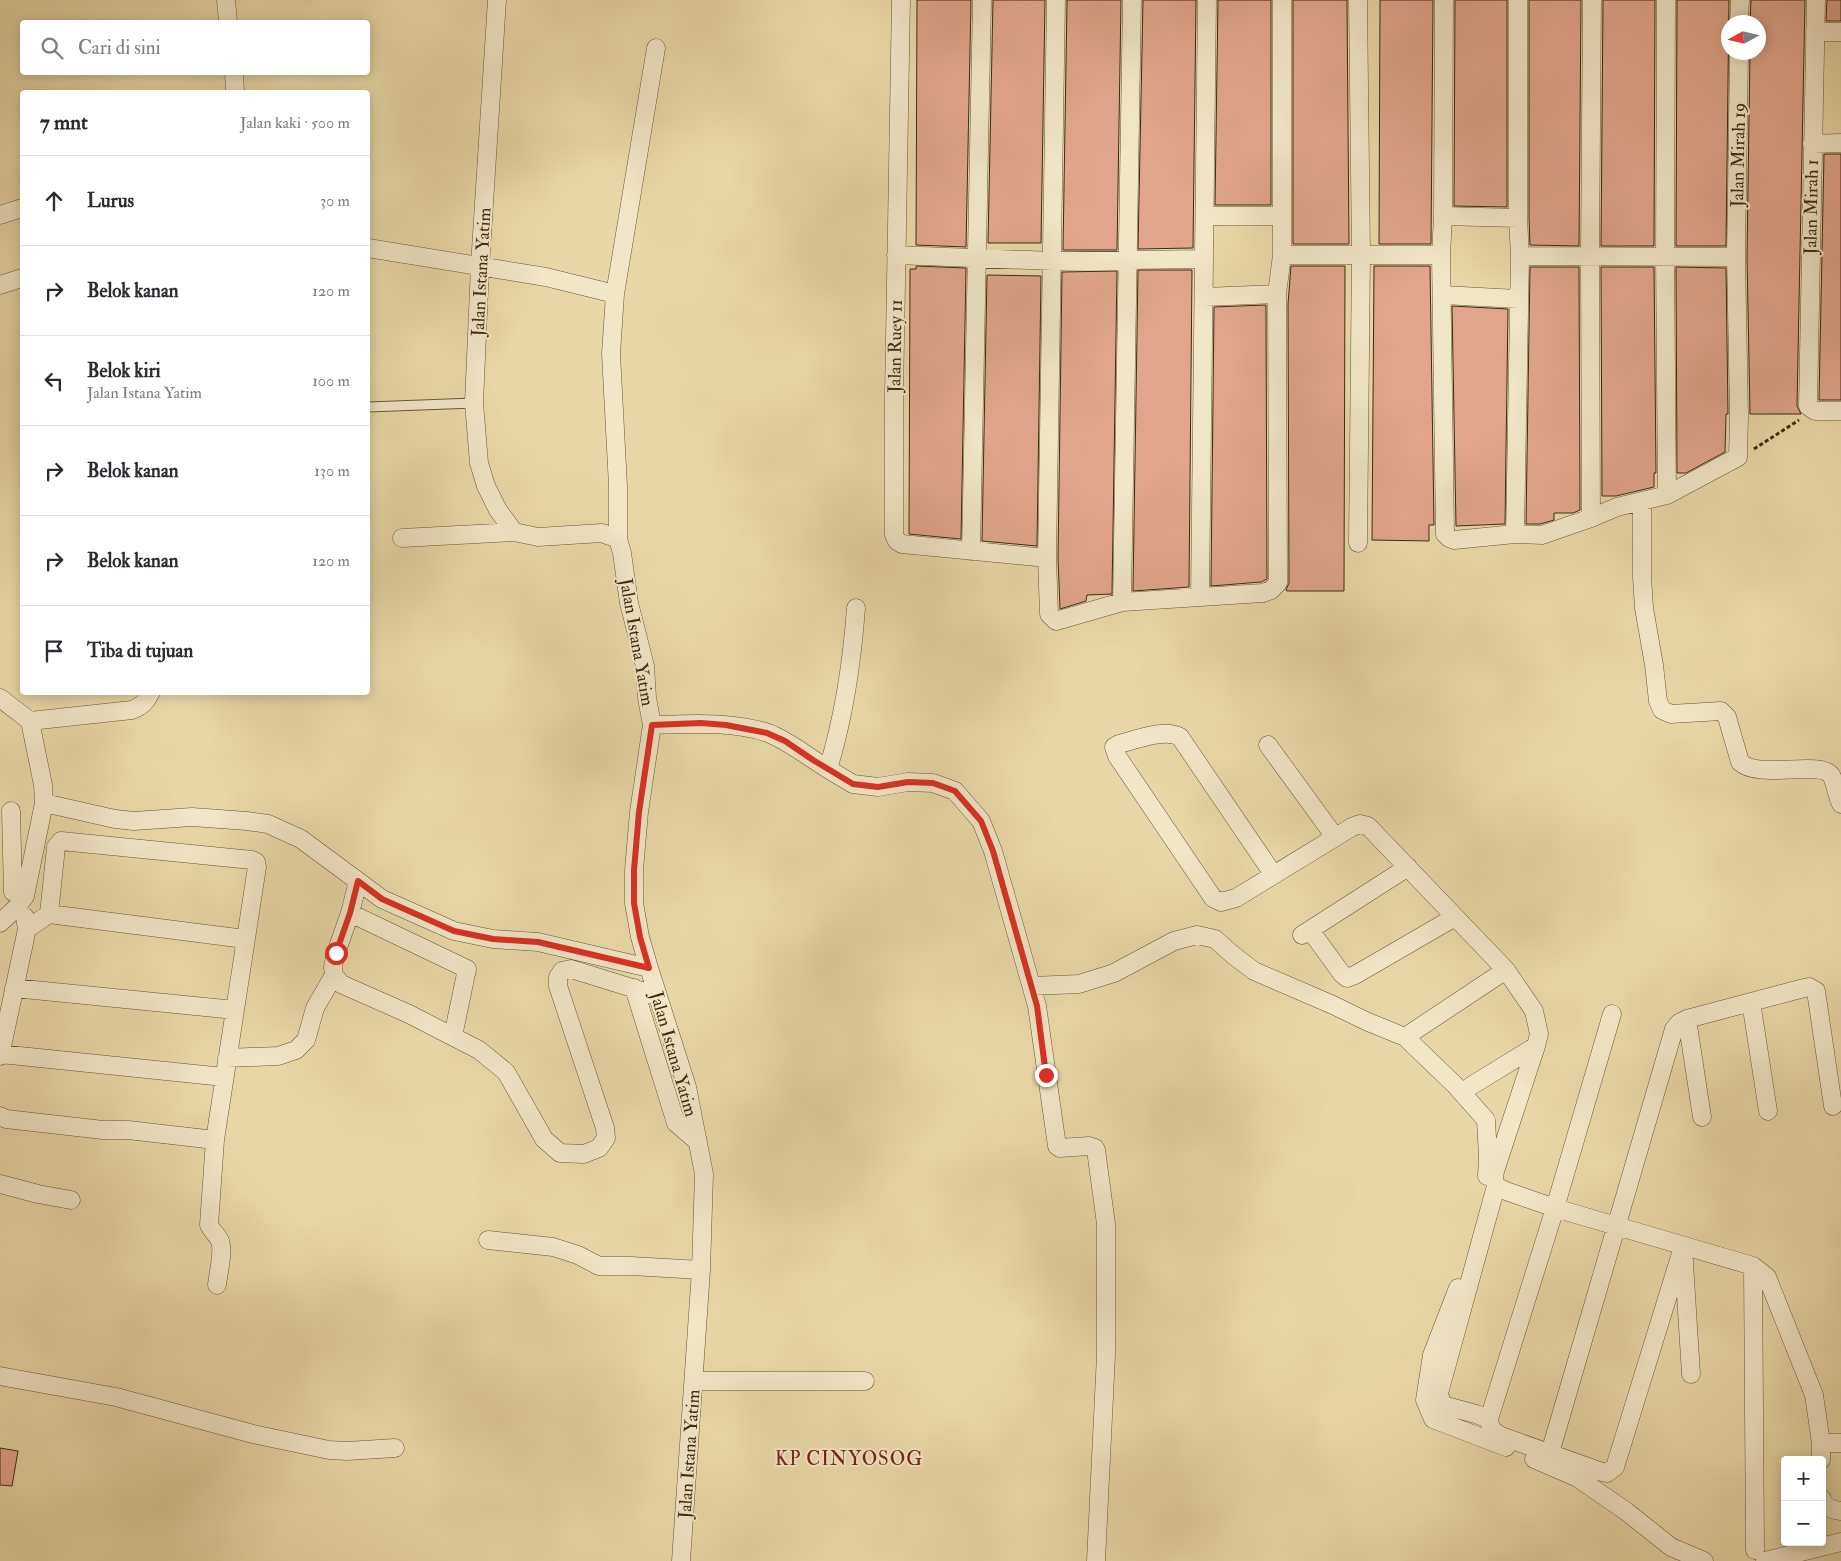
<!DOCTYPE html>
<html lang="id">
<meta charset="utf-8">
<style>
body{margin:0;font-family:"IM FELL Double Pica",serif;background:#f7f7f7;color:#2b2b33}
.controls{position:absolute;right:15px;bottom:15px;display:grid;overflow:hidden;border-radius:5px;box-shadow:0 2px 12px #0003}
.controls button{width:45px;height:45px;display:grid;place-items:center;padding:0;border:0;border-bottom:1px solid #e1e1e2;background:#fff;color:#2b2b33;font:25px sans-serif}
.compass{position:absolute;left:1721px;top:15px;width:45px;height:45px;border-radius:50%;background:#fff;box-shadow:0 2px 12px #0003;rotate:262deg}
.stop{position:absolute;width:15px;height:15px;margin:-11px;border:4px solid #d93025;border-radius:50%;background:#fff}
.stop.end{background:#d93025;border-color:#fff;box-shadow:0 1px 5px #0008}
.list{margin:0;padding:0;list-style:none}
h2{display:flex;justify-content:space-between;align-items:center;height:65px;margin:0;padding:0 20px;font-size:21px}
h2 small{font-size:16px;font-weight:400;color:#7c7c81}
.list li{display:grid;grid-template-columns:32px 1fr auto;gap:15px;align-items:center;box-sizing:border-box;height:90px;padding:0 20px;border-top:1px solid #e1e1e2}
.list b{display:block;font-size:19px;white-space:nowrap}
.list p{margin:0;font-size:16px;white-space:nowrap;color:#7c7c81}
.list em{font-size:16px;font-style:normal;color:#7c7c81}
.icon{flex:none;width:28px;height:28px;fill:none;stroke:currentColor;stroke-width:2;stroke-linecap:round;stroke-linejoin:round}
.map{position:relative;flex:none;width:1841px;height:1561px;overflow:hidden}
.search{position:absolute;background:#fff;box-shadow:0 2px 12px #0003;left:20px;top:20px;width:350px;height:55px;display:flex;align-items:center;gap:12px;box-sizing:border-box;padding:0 18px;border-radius:5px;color:#7c7c81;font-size:19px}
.panel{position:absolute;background:#fff;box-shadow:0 2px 12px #0003;left:20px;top:90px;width:350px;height:605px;border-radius:5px}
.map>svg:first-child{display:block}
.building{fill:#e0a58a;stroke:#3d2b10}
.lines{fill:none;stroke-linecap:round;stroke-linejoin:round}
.service-casing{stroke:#685636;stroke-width:11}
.minor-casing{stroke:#685636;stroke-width:19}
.path{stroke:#3d2b10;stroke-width:3;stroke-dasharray:4 2.5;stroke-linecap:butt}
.service{stroke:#f1e6c6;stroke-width:9}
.minor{stroke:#f1e6c6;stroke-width:18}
.route{stroke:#d93025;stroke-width:6}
.labels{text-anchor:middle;stroke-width:4;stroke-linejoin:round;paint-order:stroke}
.street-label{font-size:18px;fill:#3d2b10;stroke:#f1e6c6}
.neighbourhood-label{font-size:19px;letter-spacing:1px;fill:#7a1f14;stroke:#f1e6c6}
</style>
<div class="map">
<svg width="1841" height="1561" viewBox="0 0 1841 1561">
<rect width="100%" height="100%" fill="#e9d8a7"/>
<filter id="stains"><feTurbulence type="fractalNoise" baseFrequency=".004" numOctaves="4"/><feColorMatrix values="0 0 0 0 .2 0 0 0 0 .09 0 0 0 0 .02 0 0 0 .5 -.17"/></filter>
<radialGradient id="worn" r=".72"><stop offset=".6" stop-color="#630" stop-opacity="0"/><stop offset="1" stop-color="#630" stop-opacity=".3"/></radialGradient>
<path class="building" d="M917 0H971L966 247 916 245Z
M993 0H1045L1041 243H988Z
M1067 0H1121L1117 250H1063Z
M1143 0H1196L1193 248 1138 249Z
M1218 0H1271V205H1215Z
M1293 0H1347L1349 244H1293Z
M1380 0H1433L1431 244H1379Z
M1455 0H1507V207L1454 206Z
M1529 0H1581L1579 246 1530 245 1529 218Z
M1603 0H1655L1654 246H1601Z
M1677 0H1729L1726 246H1676Z
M1751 0H1805L1797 406 1801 414H1750L1747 257 1750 52H1758V22H1750Z
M1827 0H1841V21H1826Z
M1824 154H1841V400H1819Z
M916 266 966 268 961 539 909 534 910 269H916Z
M1291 266H1345L1344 591H1287L1286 590 1289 583 1288 304Z
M1374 266H1430L1434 525H1429V541L1372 540Z
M1530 267H1579L1580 510 1573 513H1554V520L1540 524H1526Z
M1601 267H1654L1656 473H1654V487L1616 496H1602Z
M1676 267 1726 268 1728 414H1726L1725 452 1686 473H1677Z
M1138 270H1192L1189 587 1133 591Z
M1117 271 1112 594 1087 595 1086 601 1060 609 1058 558 1062 272Z
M987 275 1041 276 1037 546 982 541Z
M1266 305 1267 579 1261 582 1211 586 1214 307Z
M1452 306 1508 309 1505 524 1456 526Z
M0 1448 18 1451 12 1486 0 1485Z"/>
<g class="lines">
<defs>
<path id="service" d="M368 407 474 403"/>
<path id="minor" d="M226 0 228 22
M497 0 480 266 474 403 479 463 486 486 498 510 514 532 538 537 602 533 618 539 622 553 629 603 645 666 647 698 652 725 639 812 634 870V903L640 937 649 968 687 1087 704 1174 701 1270 681 1561
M901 0 894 396V535L897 541 902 544 1047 558
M1056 0 1047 558 1049 614 1056 621 1122 602 1263 593 1271 590 1278 583 1277 294 1282 255V0
M1444 0 1443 216 1441 255 1445 534 1449 538 1454 540 1515 534 1542 535 1591 518 1617 507 1667 495 1738 457 1739 416 1736 257 1739 52
M1666 0 1665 256 1667 495
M1816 0 1808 406 1815 411H1841
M1739 22 1740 0
M1815 32H1841
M234 72 235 92
M1812 144 1841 143
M0 215 22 208
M1206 216H1281
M1443 216 1518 218
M368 248 546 277 615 294
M896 255 1053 261 1204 259
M1282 255H1441
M1520 256 1736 257
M0 285 22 278
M1443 295 1518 299
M1204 297 1277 294
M1642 502V577L1644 608 1654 665 1658 701 1662 710 1671 714 1721 711 1727 717 1740 762C1758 780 1819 760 1831 775 1835 781 1837 796 1841 804
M1591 518 1590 257 1592 0
M1515 534 1520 256 1518 218V0
M402 538 514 532
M618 539V486L611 354 615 294 656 48
M1358 543 1361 255 1358 0
M971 551 982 0
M1200 597 1207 0
M1122 602 1132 0
M0 698 30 721 43 785 44 803 25 896 17 907 0 923
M30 721 132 710C142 706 146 702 151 692
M652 725C689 724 733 721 768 733 789 741 808 757 828 769 844 717 852 662 856 608
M1268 745 1335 837
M828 769 853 784 878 787 908 782 933 783 955 791 981 821 993 851 1037 1006 1057 1146 1060 1148 1089 1146 1095 1148 1096 1150 1106 1224V1355L1096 1561
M44 803 115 819 134 821 192 817 247 821 268 824 301 839 382 899 454 931 493 939 538 942 649 968
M11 811 13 892
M1273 874 1180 737C1165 728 1135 740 1119 744L1114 747 1117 756 1213 898 1221 902 1236 898 1352 827 1360 824 1368 826 1506 970 1534 1011 1539 1034 1536 1046 1495 1171 1494 1179 1496 1186 1506 1191 1555 1208 1753 1266 1767 1277 1814 1395 1821 1443V1460
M358 881 350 913 336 953 333 967 334 975 341 984 409 1014 479 1050 506 1072 544 1139 560 1153 584 1154 599 1148 606 1138 605 1128 558 986V977L562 971 571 969 658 996
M350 913 467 969 453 1036
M49 914 245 939
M1310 930 1342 974 1347 978 1355 975 1455 917
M1302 935 1408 867
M1032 986 1079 984 1114 973 1174 941 1197 935 1215 939 1233 955 1254 971 1333 1005 1368 1022 1405 1037 1506 970
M14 988 235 1010
M634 988 676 1123 698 1142
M1751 1002 1768 1111
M1687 1019 1702 1117
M1405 1037 1456 1086 1486 1120 1488 1157 1487 1176
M0 1054 224 1077
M0 1056 27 929 25 917
M227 1058 278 1056 296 1050 306 1040 315 1008 334 975
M1471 1086 1536 1046
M0 1116 6 1119 103 1130H128L215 1140 257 867 256 862 252 860 61 841 56 847 49 914 27 929
M215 1140 209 1225C212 1231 218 1236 220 1241 224 1251 218 1274 217 1285
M0 1184 38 1194 71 1200
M1496 1186 1439 1393 1442 1404 1446 1406 1476 1414 1489 1419 1491 1429 1501 1436 1602 1472 1607 1473 1615 1467 1683 1247 1691 1374
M488 1240 553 1247 578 1255 599 1266H631L701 1270
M1753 1266 1755 1550
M1458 1288 1432 1355 1425 1400 1433 1419 1506 1447
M0 1376 116 1397 253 1434 329 1450 347 1451 395 1448
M694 1381H865
M1489 1419 1555 1208 1612 1014
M1821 1443H1841
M1550 1453 1674 1029 1679 1023 1687 1019 1804 988 1809 987 1816 991 1833 1106
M1534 1459 1578 1478 1627 1512 1671 1547 1704 1561
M1822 1499C1824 1508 1833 1510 1841 1511
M1765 1561 1841 1542"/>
</defs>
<use href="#service" class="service-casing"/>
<use href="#minor" class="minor-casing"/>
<path class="path" d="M1754 449 1799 420"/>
<use href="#service" class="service"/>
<use href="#minor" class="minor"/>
</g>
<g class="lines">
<path class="route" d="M336 953 350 913 358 881 382 899 454 931 493 939 538 942 649 968 640 937 634 903V870L639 812 652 725 701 723 726 725 767 733 785 741 813 760 853 784 878 787 908 782 933 783 955 791 981 821 993 851 1037 1006 1046 1075"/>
</g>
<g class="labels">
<g class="street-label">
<text transform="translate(1738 155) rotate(-89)" y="6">Jalan Mirah 19</text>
<text transform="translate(1811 207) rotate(-89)" y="6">Jalan Mirah 1</text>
<text transform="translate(481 272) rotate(-87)" y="6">Jalan Istana Yatim</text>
<text transform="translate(895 346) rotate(-89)" y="6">Jalan Ruey 11</text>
<text transform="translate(637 642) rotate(80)" y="6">Jalan Istana Yatim</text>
<text transform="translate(674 1054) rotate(74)" y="6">Jalan Istana Yatim</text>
<text transform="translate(689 1454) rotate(-86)" y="6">Jalan Istana Yatim</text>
</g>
<g class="neighbourhood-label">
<text x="849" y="1465">KP CINYOSOG</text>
</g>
</g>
<rect width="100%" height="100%" filter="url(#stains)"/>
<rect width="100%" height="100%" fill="url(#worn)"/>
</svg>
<div class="controls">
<button>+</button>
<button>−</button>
</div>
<svg class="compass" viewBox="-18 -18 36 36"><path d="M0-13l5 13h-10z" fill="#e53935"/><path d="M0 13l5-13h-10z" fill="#7c7c81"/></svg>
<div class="stop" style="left:336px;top:953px"></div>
<div class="stop end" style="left:1046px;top:1075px"></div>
<div class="search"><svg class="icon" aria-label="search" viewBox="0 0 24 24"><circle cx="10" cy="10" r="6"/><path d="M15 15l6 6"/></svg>Cari di sini</div>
<section class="panel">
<h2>7 mnt<small>Jalan kaki · 500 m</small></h2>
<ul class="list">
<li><svg class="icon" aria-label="ahead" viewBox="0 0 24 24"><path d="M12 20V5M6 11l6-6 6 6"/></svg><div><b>Lurus</b></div><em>30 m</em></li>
<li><svg class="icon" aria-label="right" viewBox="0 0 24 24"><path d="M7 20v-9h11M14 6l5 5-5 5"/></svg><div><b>Belok kanan</b></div><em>120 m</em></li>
<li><svg class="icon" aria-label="left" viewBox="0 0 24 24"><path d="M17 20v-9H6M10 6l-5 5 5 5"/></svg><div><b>Belok kiri</b><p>Jalan Istana Yatim</p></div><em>100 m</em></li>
<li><svg class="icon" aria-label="right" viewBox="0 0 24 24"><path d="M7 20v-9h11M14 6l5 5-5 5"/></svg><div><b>Belok kanan</b></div><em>130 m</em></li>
<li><svg class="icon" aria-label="right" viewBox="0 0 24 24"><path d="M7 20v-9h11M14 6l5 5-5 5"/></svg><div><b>Belok kanan</b></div><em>120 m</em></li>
<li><svg class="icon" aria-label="arrive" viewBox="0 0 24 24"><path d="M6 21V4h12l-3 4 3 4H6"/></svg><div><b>Tiba di tujuan</b></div></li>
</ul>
</section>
</div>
